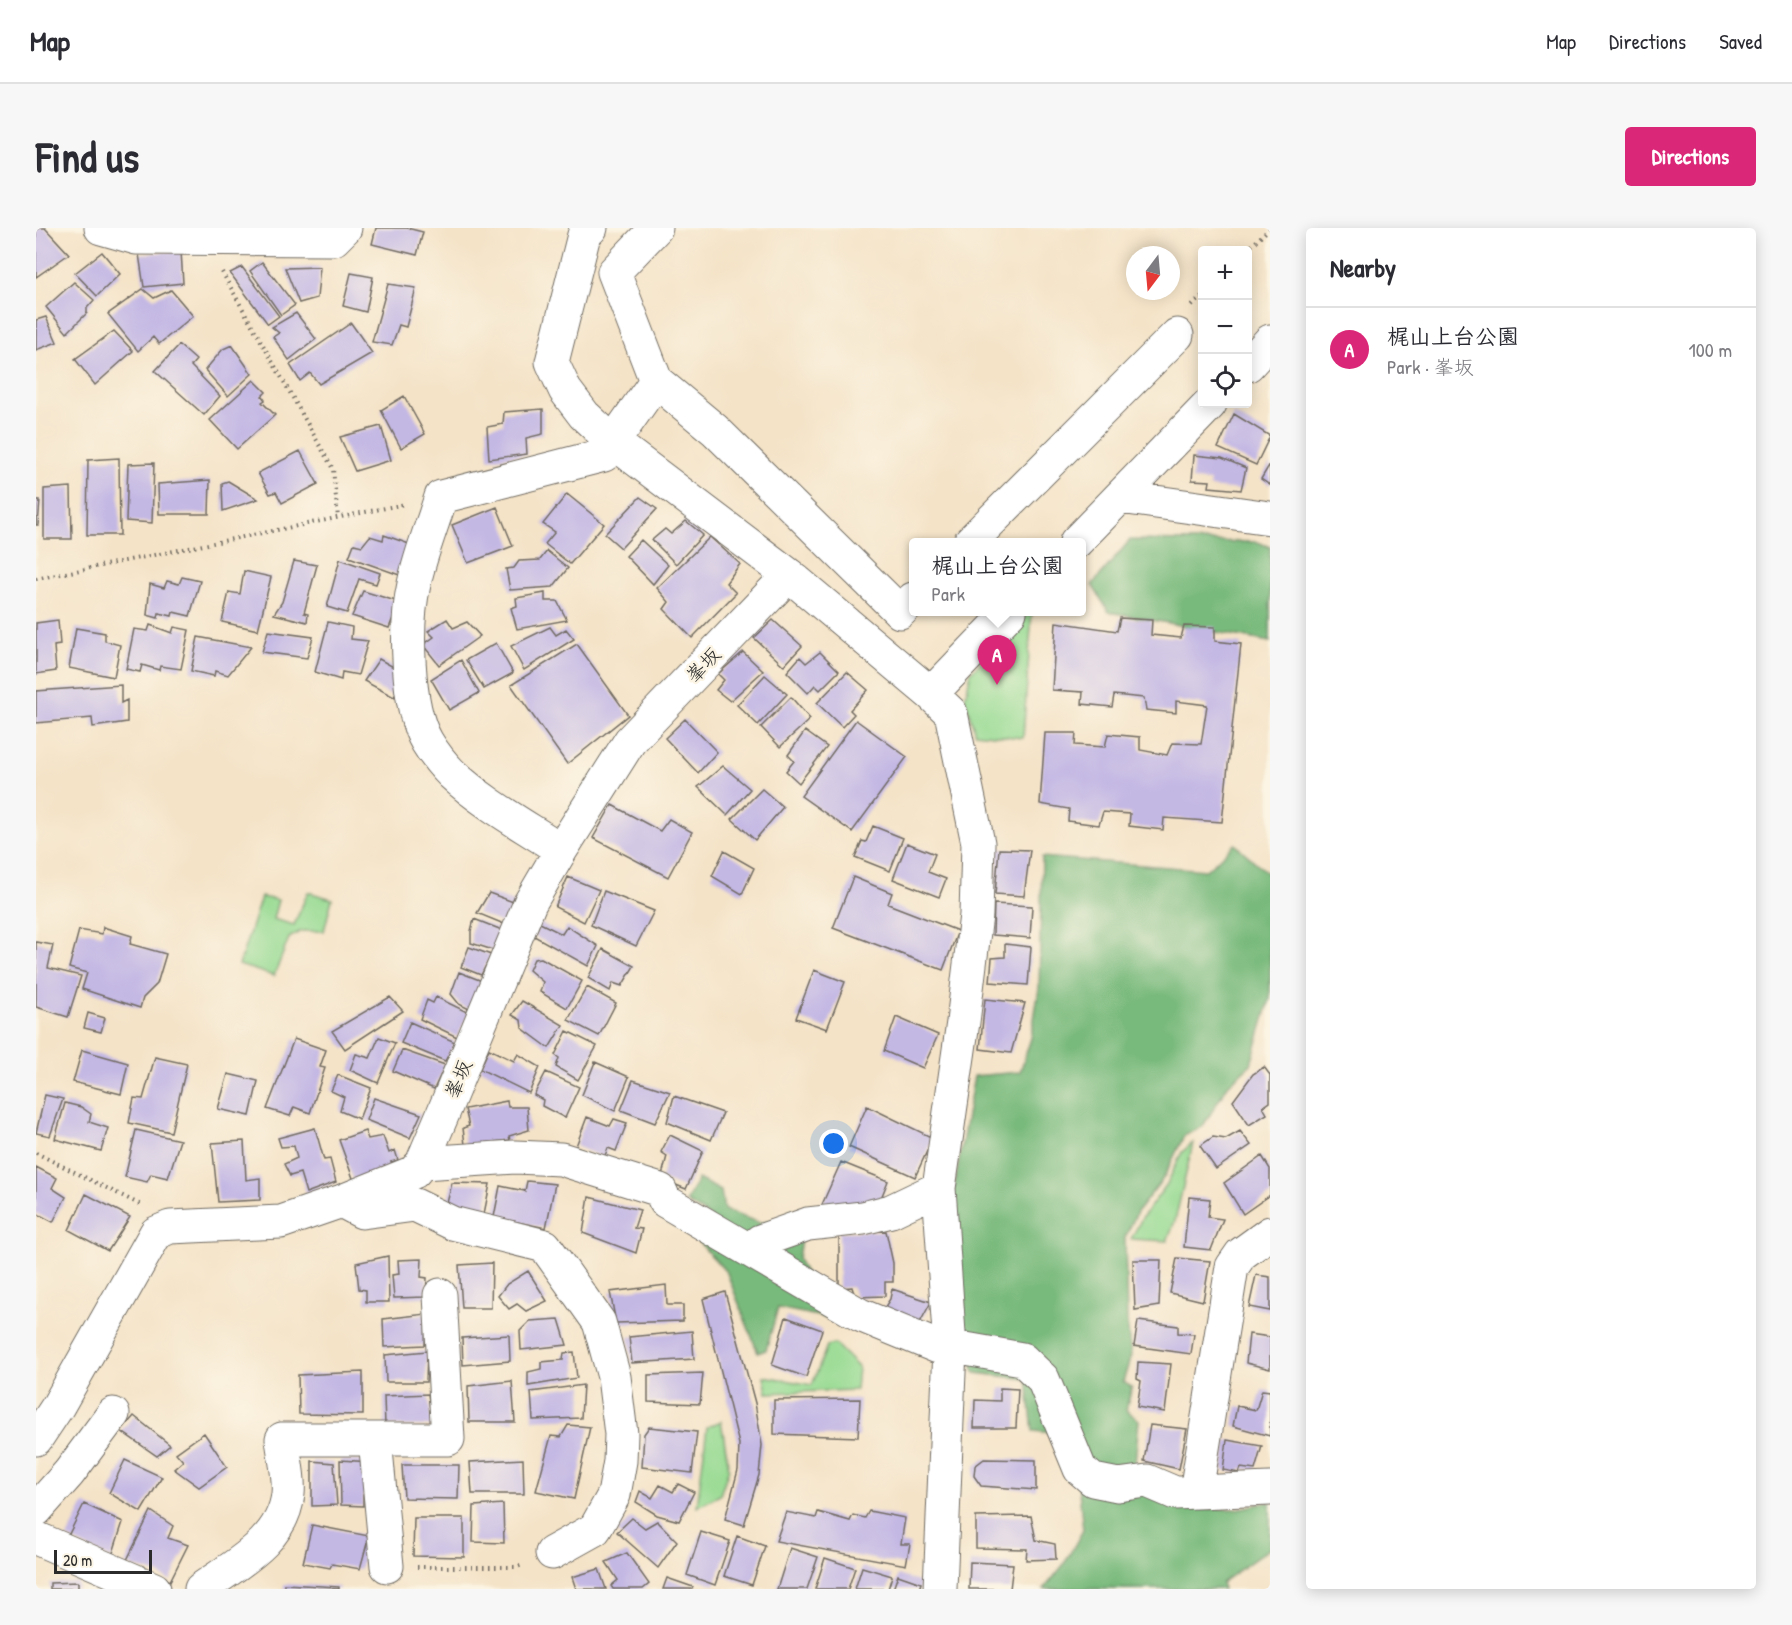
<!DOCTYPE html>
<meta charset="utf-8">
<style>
body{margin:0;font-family:"Patrick Hand","Klee One",sans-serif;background:#f7f7f7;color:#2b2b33}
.controls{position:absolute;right:18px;top:18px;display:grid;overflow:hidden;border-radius:6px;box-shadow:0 3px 15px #0003}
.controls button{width:54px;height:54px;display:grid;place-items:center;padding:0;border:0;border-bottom:2px solid #e1e1e2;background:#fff;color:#2b2b33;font:30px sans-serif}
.compass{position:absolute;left:1090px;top:18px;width:54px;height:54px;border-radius:50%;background:#fff;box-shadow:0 3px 15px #0003;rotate:196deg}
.scale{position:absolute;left:18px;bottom:15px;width:98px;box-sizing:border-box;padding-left:6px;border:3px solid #2b2b2b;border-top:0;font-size:16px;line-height:21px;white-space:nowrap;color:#2b2b2b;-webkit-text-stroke:4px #fcf5e5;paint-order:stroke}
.you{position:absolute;left:798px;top:916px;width:21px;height:21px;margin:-15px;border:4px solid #fff;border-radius:50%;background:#1a73e8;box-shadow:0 0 0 9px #1a73e833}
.badge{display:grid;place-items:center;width:39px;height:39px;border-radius:50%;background:#db2777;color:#fff;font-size:20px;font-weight:700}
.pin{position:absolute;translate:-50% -50px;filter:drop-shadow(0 2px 3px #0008)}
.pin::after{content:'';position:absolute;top:32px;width:21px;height:18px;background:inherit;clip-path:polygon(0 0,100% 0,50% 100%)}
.popup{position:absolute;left:873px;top:310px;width:177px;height:78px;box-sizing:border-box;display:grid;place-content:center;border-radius:6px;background:#fff;filter:drop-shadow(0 2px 4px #0005);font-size:20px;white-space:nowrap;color:#7c7c81}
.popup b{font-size:22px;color:#2b2b33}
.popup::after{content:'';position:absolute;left:50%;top:100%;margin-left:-12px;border:12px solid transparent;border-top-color:#fff}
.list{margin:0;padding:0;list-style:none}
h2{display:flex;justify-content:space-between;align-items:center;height:78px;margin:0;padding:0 24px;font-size:26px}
h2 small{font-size:20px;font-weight:400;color:#7c7c81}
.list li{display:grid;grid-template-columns:39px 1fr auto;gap:18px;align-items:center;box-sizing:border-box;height:84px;padding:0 24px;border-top:2px solid #e1e1e2}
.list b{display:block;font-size:22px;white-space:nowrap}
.list p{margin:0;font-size:20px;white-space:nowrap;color:#7c7c81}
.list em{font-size:20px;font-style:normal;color:#7c7c81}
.icon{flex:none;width:33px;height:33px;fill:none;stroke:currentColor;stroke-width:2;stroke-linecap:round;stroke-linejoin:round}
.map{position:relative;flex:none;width:1234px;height:1361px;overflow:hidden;border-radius:6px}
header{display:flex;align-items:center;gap:36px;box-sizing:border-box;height:84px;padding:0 30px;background:#fff;border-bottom:2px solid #e1e1e2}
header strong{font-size:28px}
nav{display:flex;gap:33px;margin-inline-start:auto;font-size:21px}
.intro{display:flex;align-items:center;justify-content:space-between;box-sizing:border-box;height:144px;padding:0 36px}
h1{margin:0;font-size:42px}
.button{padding:15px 27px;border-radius:6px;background:#db2777;color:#fff;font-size:21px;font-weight:700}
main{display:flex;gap:36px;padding:0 36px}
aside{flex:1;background:#fff;border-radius:6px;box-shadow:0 3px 15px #0003}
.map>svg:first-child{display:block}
.green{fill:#96da92;stroke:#60825e;stroke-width:1.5}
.forest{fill:#78ba7c;stroke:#527254;stroke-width:1.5}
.building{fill:#c3b7e4}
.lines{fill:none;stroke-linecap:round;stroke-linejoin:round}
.minor-casing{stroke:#716b62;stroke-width:35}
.path{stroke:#716b62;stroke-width:4;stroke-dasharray:1.5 4.5;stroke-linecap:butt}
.minor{stroke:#fff;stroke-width:33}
.labels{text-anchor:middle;stroke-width:5;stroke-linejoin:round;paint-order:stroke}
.street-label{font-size:20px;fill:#2b2b2b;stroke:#fcf5e5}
</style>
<header>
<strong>Map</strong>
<nav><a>Map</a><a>Directions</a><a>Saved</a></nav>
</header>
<div class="intro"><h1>Find us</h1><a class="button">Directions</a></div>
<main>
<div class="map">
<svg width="1234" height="1361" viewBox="0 0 1234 1361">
<rect width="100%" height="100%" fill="#fcf5e5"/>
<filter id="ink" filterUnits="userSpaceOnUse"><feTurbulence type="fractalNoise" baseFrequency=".0167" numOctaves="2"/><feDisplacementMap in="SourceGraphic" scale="12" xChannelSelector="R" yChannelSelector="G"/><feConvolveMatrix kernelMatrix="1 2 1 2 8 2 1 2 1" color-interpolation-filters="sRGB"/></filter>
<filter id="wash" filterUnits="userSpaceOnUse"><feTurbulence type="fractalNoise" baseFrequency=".008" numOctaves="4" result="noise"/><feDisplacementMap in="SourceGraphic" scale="24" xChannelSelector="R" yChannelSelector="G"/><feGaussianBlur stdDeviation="1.35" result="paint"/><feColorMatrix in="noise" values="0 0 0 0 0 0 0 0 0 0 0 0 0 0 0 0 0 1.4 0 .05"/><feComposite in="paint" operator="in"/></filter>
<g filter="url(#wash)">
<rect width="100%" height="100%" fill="#f4e3c7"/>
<path class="green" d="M994 384H996L987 510 939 505 929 470 935 444Z
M272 664 296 671 288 703H265L253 710 238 748 203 737 225 669 242 672 237 691 258 697Z
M1157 915 1139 993 1131 1013 1095 1011 1106 990 1131 956 1146 924Z
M799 1116 822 1139 820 1162 731 1165 728 1148 776 1157 791 1118Z
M685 1193 693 1240 684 1267 661 1279 671 1199Z"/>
<path class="forest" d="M1094 312 1222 314 1234 319V414L1073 384 1056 357Z
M1199 616 1234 647V771L1215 836 1192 857 1167 898 1148 908 1128 949 1101 984 1089 1010 1091 1094 1095 1128 1087 1154 1096 1159 1090 1182 1103 1192 1099 1236 1126 1262 1167 1281H1200L1234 1274V1320L1185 1355 1187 1361H1008L1028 1336 1047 1302 1041 1243 1019 1205 997 1203 991 1151 939 1145 918 1058 913 989 938 848 984 844 995 810 1003 760 1006 629 1170 642Z
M662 951 685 963 688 982 724 995 769 985 762 1031 768 1043 812 1094 742 1080 730 1122 722 1125 691 1045 661 1012 676 990 650 974Z"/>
<g id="blocks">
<path class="building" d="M3 0H9L33 26 0 49V2Z
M340 0H371L387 4 381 27 336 16Z
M145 23 147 55 108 59 103 26Z
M66 24 84 46 61 68 39 45Z
M226 34 259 77 245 87 214 43Z
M206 39 243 88 232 96 194 45Z
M284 39 281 70 263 75 249 40Z
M315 45 337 49 330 84 307 78Z
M38 54 58 72 51 80V85L31 105 10 79Z
M352 56 380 60 370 99 363 97 356 117 336 114Z
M107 61 118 70 135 62 157 88 123 116 117 109 102 123 72 86Z
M260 85 280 111 253 132 237 109 243 105 236 99Z
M10 89 21 114 0 122V92Z
M315 95 336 125 283 156 274 145 264 153 254 137Z
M78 103 97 123 59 157 39 131Z
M143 117 160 132 155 138 184 168 168 187 119 143Z
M196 117 216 146 192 168 169 142 187 121Z
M218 152 230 164 226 168 229 172 226 174 239 187 201 221 174 192Z
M368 168 389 206 365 220 345 182Z
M507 181V206L490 210 491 226 453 231 451 199 467 196 468 184Z
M1198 186 1234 208 1220 237 1182 220Z
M345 198 355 232 319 243 304 209Z
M264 223 282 256 246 275 240 264 234 266 222 245Z
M1158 227 1186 230 1210 240 1205 262 1173 259 1174 253 1156 252Z
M83 230 84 307H51L52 232Z
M118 235 116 295 90 293 92 236Z
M1234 236V257L1225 251Z
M174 252 173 286H123L122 256Z
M192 253 222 271 187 283 186 255Z
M35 259 36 311H8V261Z
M531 266 568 296 534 336 509 316 519 304 507 296Z
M604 269 621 281 585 320 569 306Z
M0 272H4L2 297H0Z
M461 279 477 318 432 335 416 297Z
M650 293 667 307 640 336 616 312 629 301 635 306Z
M348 307 376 317 369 349 313 329 318 316 326 318 334 308 347 312Z
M674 309 704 336 690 355 700 365 656 410 628 381 633 374 621 360Z
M605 312 632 337 617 356 590 328Z
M511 323 532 340 517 359 474 362 470 341 478 340 483 333 504 332Z
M304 331 344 345 340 356 323 351 311 385 291 379Z
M258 333 281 337 268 385 272 386 271 394 238 386 246 374Z
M208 343 235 349 222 402 186 394 193 364 204 366Z
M146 349 164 353 154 388 137 384 136 388 123 385 122 390 111 387 114 356 128 360 131 353 143 356Z
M327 363 363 374 353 400 316 388Z
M509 365V373H521L531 392 481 401 475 380 481 378 480 370Z
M1084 390 1116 392 1115 407 1145 410 1148 398 1179 399V413L1205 416 1186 594 1128 590 1127 602 1093 598 1094 586 1067 584 1063 597 1032 593 1033 581 1004 576 1009 505H1040L1039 517 1069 519 1072 506 1104 509V522L1131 527 1136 515 1165 516 1171 477 1140 473V485L1110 482 1108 470 1078 467 1076 479 1046 476 1047 464 1016 462 1020 394 1081 403Z
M411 391 417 400 431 394 444 408 403 437 387 417 398 409 392 403Z
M22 392 24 417 18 418 20 443 0 446V395Z
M737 392 766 418 748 438 718 410Z
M292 394 316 399 315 411 332 413 322 447 306 444 305 452 279 444Z
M114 397 136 405 138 399 153 402 145 441 124 438 123 442 106 437 104 444 90 441 98 401 112 403Z
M514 399 520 407 530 401 538 411 488 442 475 418Z
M40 400 69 405V413L84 417 78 449 33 440Z
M232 403 277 409 271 430 226 424Z
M162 409 215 419 192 447 179 443 178 448 155 443Z
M460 415 477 445 448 461 430 432Z
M541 416 592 487 531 536 475 457Z
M707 424 727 443 694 473 680 462 688 452 682 446Z
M784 424 803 443 784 462 779 457 772 465 751 444 764 429 770 435Z
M343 431 370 446 358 469 328 453Z
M425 432 443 465 413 482 395 451Z
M811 444 832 462 814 482 818 486 806 499 781 475Z
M729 447 751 466 722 497 701 477Z
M85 457V475L91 472V494L57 499 56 490 0 495V463Z
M755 469 774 491 744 519 725 499Z
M649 491 681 524 662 545 629 510Z
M820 492 871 529 816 604 765 568Z
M769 503 791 519 763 555 750 543 758 533 752 527Z
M687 538 714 561 691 587 662 559Z
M726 561 747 579 719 612 696 591Z
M576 577 624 603 633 591 656 604 632 649 557 610Z
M837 598 867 610 854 643 819 629 826 613 830 614Z
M871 615 899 626 892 644 910 651 903 669 857 651Z
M963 621 994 622 988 668 959 666Z
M688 623 718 640 706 666 676 648Z
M532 649 563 662 548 694 519 679Z
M817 649 856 665 852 676 922 703 907 742 797 700Z
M568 663 618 683 600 718 555 697Z
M453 665 480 675 468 696 441 685Z
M958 676 996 678 994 710 957 707Z
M438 691 466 702 457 722 435 715V703Z
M504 695 526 706 531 698 562 718 552 738 498 708Z
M67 699 96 708 94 716 130 726 121 756 107 770 104 780 46 761 51 745 33 740 43 702 66 706Z
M0 714 17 717 12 740 45 748 32 789 0 779Z
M969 716 995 719 992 757 954 754 956 730 969 729Z
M433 719 455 727 445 747 425 739Z
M567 721 598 738 586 758 577 755 574 763 552 750Z
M505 730 546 753 531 780 504 764 507 754 493 742 498 731Z
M778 742 809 754 791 801 760 790Z
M423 744 446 753 433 781 423 776 415 766Z
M551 759 580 775 563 808 532 792Z
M354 769 367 783 309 821 296 803Z
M400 769 433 785 421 809 384 791 391 772 397 775Z
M949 771 989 775 975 825 944 821Z
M486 773 527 797 513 820 486 800 485 792 476 787Z
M52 785 69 790 65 804 48 800Z
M860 789 902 807 887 840 848 823Z
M374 794 419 814 409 833 365 815Z
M531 803 561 818 542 852 520 839 523 830 519 827Z
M343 809 359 815 342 855 314 842 320 826 334 830Z
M258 811 290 822 284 839 289 840 274 885 258 879 254 888 231 881Z
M453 821 478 833 482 826 504 839 493 865 444 841Z
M46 822 92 835 85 866 37 854Z
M366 822 409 837 398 861 357 843Z
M119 829 151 836 135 904 93 895 98 870 107 871Z
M559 834 593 849 579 883 546 867Z
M1228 839 1234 847V874L1227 879 1231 886 1213 897 1197 873 1217 846Z
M510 844 543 859 529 890 506 878 507 872 498 867Z
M192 846 222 853 214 888 182 881Z
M302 847 335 860 323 891 304 883 308 869 295 863Z
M597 852 634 864 619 895 585 882Z
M9 867 27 871 14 908 0 905Z
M638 868 687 885 675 912 631 894Z
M338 870 385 886 374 910 330 892Z
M471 873 472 879H491L493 902 473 908 474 912 429 917 427 900 433 898 429 881Z
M29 875 45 879 55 886 53 894 72 900 65 923 19 911Z
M831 878 897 910 879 949 813 919Z
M551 889 574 898 578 891 591 895 580 923 572 920 568 930 540 918Z
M279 900 288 932 294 931 300 954 270 965 264 945 254 948 248 936 261 930 258 918 245 919 242 910Z
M100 902 144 912 132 950 115 946 111 954 89 949Z
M329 903 332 911 347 908 353 925 359 922 362 932 355 934 358 938 318 953 303 912Z
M1204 903 1215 917 1180 941 1164 918 1177 909 1190 911Z
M634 907 667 923 650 961 625 951 631 928 625 924Z
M208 913 210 952 224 950V972L182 974 176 915Z
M1226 928 1234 941V967L1207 986 1188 955Z
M805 934 852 953 843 975 784 981Z
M0 939 21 950 16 960 30 969 17 994 0 985Z
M491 953 519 956 510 1000 458 989 464 958 489 963Z
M416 955 454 956 447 991 411 975Z
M50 966 94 989 72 1023 33 1002Z
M553 969 604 982 598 1000 606 1001 600 1025 547 1005Z
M1153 969 1174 971 1172 989 1187 991 1175 1022 1148 1019Z
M850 1003 857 1035V1054H849V1068L819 1069 816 1059 803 1060V1004Z
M352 1028 353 1074H330V1062L323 1061 320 1035Z
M1141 1030 1174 1033 1167 1073 1134 1065Z
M386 1031 385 1049 391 1050 390 1069 358 1070 356 1047 363 1046 362 1032Z
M1097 1032H1125L1123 1078 1099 1082Z
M456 1035 455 1080H426L423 1037Z
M492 1043 511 1073 490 1083 481 1076 473 1081 462 1068 471 1056Z
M1220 1047 1234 1049V1083L1213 1079Z
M630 1057 631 1077H647V1093L580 1095 574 1064Z
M856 1061 895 1074 880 1102 845 1085 854 1071Z
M689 1064 719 1175 726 1217 723 1247 708 1297 689 1291 702 1242 703 1216 667 1071Z
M390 1086 389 1117 348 1119 347 1091Z
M750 1089 786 1102 770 1149 736 1137Z
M523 1091 531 1117 485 1122 484 1103 494 1093Z
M1102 1093 1142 1098V1105L1158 1106 1155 1126 1098 1118Z
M656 1103 658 1131 596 1135 593 1109Z
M1213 1106 1234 1109V1141L1210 1135Z
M473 1107 474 1133 427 1137 426 1110Z
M391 1123 390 1154H350L349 1127Z
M538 1124 541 1150 492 1158V1144L505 1141V1134L527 1132 528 1125Z
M1102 1134 1135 1136 1129 1184 1101 1179 1105 1153 1101 1151Z
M327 1144V1187L263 1186 262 1147Z
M667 1145 664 1176 612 1174V1147Z
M476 1153 479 1194H433L432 1158Z
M547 1157 545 1190 497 1192 495 1164Z
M964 1160 982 1161 980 1200H938L939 1172 964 1173Z
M1226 1162 1234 1163V1208L1197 1198 1201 1178 1220 1182Z
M392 1166 396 1198H349L348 1168Z
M824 1171 822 1209 738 1206V1172Z
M98 1188 134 1217 121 1228 85 1203Z
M532 1197 554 1199 538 1271 500 1263 515 1208 525 1209Z
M1114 1197 1151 1201 1143 1241 1108 1233Z
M613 1199 661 1204 656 1245 606 1239 608 1206Z
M168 1205 191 1239 163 1259 138 1241 147 1233 140 1225Z
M1191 1212 1226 1218 1219 1242 1205 1240 1203 1245 1187 1242Z
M487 1231 488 1266H436L434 1234Z
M948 1231 1000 1232V1262L945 1258 938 1248 939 1238Z
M89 1232 126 1249 105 1284 73 1265Z
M304 1232 335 1234V1264L327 1267V1278L305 1277Z
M276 1233 298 1235 301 1277 276 1278Z
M366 1237H423L422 1271 368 1270Z
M642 1256 658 1264 643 1293 621 1287 600 1274 604 1263 616 1270 624 1257 637 1264Z
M48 1276 87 1294 75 1331 31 1310Z
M467 1276 468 1315 437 1314 438 1278Z
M115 1283 137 1298 132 1310 152 1317 134 1353 122 1346 89 1336Z
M833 1283 869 1290 865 1316H874L870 1337 740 1313 750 1284 780 1290 782 1284 814 1293 817 1287 829 1290Z
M995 1288 1000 1312 1019 1316 1020 1331 990 1332 991 1321 940 1320V1289Z
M378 1290H428V1329L377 1328Z
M596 1290 609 1300 621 1293 641 1313 622 1340 581 1304Z
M276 1297 333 1308 324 1341 296 1336 294 1340 267 1335Z
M665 1304 694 1313 679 1357 651 1347Z
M701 1308 729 1318 716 1357 688 1348Z
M754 1320 782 1329 771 1361H741Z
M591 1325 613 1356 607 1361H577L575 1358 582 1352 570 1334Z
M789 1330 819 1340 812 1361H779Z
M934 1334 977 1336 974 1361H933Z
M826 1339 856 1348 852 1361H819Z
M563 1341 570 1361H540L536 1349Z
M862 1347 885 1355 883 1361H857Z
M631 1350 657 1359 656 1361H627Z
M42 1354V1361H14V1355Z
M248 1356 303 1359V1361H248Z"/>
</g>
</g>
<g filter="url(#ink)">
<use href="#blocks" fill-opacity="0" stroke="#716b62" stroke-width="1.5"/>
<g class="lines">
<defs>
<path id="minor" d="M65 0 100 10 298 11 309 0
M555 0 548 7 516 134 529 162 548 187 577 214 753 347 895 466 915 485 942 615 940 687 927 794 903 960 914 1120 904 1361
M1212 137 1234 113
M620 153 679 202 864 384 877 371
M1084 269 1234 290
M934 314 1141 107
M1040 314 1174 176
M895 466 974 384
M525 622C489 598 448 576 416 546 407 537 397 524 391 514 370 478 369 395 378 356 384 327 396 298 405 269L568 227 620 153 578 44 620 0
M386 935 479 929 525 931 624 962 629 973 824 1087 902 1119 924 1120 986 1131 1007 1151 1044 1241 1057 1252 1082 1257 1111 1253 1139 1265 1160 1264
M309 975 326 984 379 977 416 995 509 1018 563 1094 578 1149 585 1206 584 1233 578 1267 559 1301 516 1325
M1234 1005 1205 1026 1196 1039 1160 1264 1234 1261
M714 1022 724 1013 772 996 827 990 855 983 903 960
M0 1211 22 1178 120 1005 134 999 245 994 306 973 378 944 386 935 411 876 494 675 525 622 594 513 753 347
M339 1211 351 1338
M0 1282 33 1245 77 1186
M0 1310 118 1361
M165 1361C200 1336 247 1313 252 1266 254 1249 248 1228 246 1211H412L404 1067"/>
</defs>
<use href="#minor" class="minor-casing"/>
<path class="path" d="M1211 22 1234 0
M186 44 297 241 302 290
M1156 78 1166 68
M0 351 369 276
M0 925 105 977
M381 1339H481L487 1337"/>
<use href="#minor" class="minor"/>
</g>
</g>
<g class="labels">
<g class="street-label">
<text transform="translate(667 437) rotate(-46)" y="7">峯坂</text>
<text transform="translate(422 851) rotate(-67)" y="7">峯坂</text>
</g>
</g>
</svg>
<div class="controls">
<button>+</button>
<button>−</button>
<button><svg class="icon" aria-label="locate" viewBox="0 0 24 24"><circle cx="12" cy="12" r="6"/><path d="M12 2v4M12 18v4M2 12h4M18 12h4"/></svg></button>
</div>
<svg class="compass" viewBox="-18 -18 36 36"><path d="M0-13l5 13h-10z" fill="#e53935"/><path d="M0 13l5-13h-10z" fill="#7c7c81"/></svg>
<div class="scale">20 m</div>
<div class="you"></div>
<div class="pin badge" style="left:961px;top:457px">A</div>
<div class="popup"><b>梶山上台公園</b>Park</div>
</div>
<aside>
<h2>Nearby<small></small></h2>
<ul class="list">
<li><span class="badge">A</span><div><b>梶山上台公園</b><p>Park · 峯坂</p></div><em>100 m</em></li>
</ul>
</aside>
</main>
